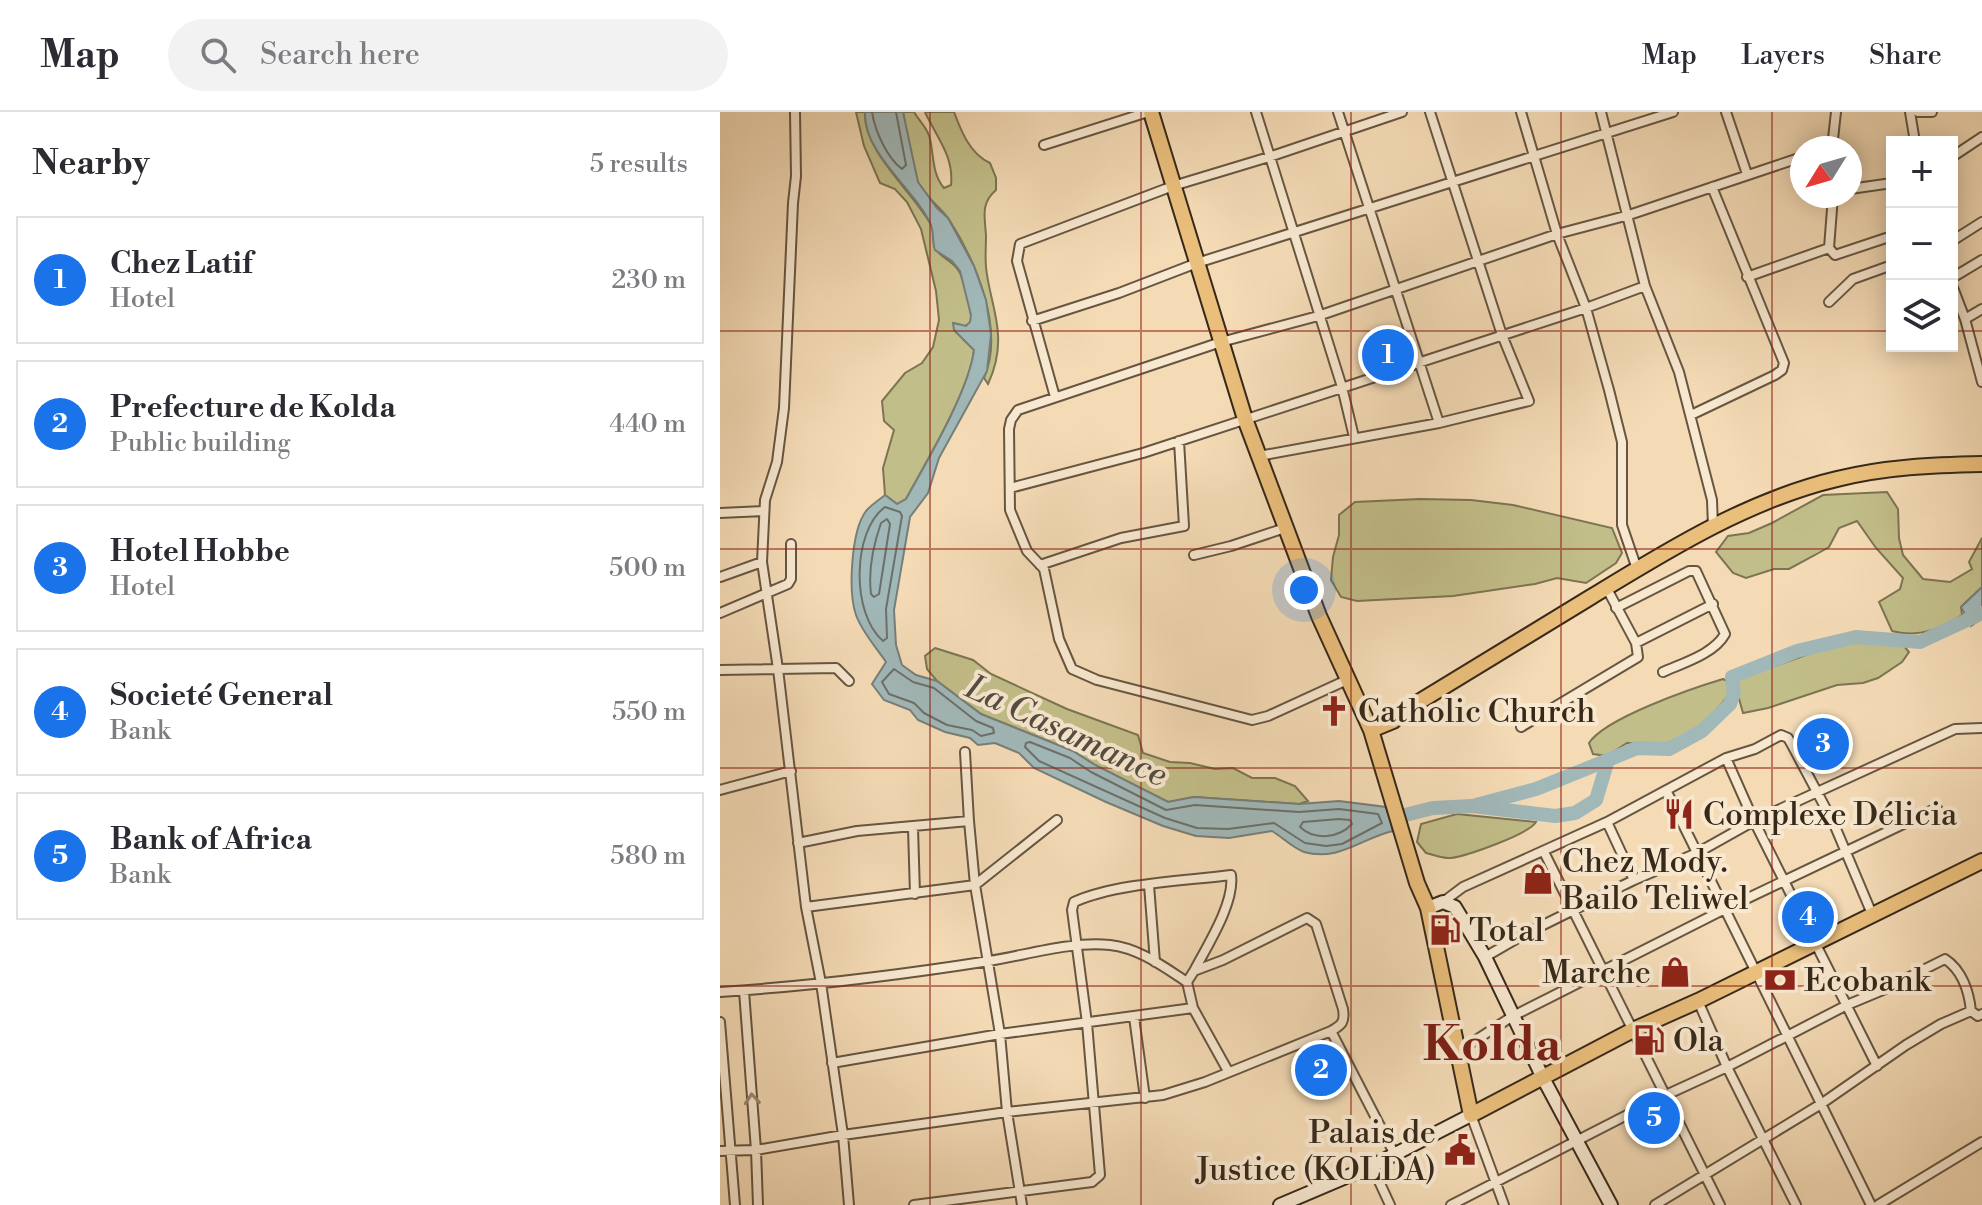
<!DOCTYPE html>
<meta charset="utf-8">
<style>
body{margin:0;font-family:"Libre Bodoni",serif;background:#f2f2f3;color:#2b2b33}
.controls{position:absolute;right:24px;top:24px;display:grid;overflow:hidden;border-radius:0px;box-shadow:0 4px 20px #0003}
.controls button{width:72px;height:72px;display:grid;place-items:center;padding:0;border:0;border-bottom:2px solid #e1e1e2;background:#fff;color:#2b2b33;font:40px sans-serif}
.compass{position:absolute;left:1070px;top:24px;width:72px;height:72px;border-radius:50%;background:#fff;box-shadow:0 4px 20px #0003;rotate:233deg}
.you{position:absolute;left:584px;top:478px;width:28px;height:28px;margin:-20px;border:6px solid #fff;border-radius:50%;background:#1a73e8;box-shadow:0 0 0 12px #1a73e833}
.badge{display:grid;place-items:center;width:52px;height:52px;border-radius:50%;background:#1a73e8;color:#fff;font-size:26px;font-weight:700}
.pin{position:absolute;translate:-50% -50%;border:4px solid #fff;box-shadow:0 2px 8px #0006}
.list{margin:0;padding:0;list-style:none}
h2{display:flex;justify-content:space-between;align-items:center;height:104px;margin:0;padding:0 32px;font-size:34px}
h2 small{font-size:26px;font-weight:400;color:#7c7c81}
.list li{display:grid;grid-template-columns:52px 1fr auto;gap:24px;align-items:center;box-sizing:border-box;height:128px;margin:0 16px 16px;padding:0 16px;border:2px solid #e1e1e2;border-radius:0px}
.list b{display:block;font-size:30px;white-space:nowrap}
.list p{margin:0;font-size:26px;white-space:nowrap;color:#7c7c81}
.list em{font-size:26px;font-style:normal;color:#7c7c81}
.icon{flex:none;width:44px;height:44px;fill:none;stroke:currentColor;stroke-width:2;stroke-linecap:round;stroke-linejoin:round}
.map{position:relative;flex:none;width:1262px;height:1093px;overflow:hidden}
header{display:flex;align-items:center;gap:48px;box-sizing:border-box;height:112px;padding:0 40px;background:#fff;border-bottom:2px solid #e1e1e2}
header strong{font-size:38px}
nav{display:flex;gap:44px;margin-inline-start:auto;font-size:28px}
.search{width:560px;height:72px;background:#f2f2f3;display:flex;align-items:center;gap:20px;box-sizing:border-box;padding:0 28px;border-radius:44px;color:#7c7c81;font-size:30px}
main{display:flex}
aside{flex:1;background:#fff}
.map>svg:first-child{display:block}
.green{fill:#c2be89;stroke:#7c7452;stroke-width:2}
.water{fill:#a1b8b9;stroke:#777f79;stroke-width:2}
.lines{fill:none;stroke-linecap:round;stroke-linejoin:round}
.shore{stroke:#6c706a;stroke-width:2}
.river{stroke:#a1b8b9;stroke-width:14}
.street-casing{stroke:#665641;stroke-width:12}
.secondary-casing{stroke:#37291a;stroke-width:16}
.primary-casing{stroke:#37291a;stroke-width:18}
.street{stroke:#f8e8d0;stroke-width:8}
.secondary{stroke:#f8e8d0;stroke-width:12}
.primary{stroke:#eabe7b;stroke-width:14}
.oneway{stroke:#988875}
.grid{fill:none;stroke:#8f2418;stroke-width:2;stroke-opacity:0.55}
.labels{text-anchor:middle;stroke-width:8;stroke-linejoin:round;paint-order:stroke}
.poi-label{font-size:32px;fill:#37291a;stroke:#f8e8d0;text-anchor:start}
.water-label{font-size:34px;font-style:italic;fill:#524d42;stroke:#f8e8d0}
.town-label{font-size:48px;font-weight:bold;fill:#7a1f14;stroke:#f8e8d0}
</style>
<header>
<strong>Map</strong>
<div class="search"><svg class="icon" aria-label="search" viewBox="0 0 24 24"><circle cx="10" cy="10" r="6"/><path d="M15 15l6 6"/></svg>Search here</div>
<nav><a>Map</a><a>Layers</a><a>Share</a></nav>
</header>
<main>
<aside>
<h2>Nearby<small>5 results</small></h2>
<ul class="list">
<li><span class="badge">1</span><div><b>Chez Latif</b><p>Hotel</p></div><em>230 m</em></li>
<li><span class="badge">2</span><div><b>Prefecture de Kolda</b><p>Public building</p></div><em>440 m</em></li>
<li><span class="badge">3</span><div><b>Hotel Hobbe</b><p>Hotel</p></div><em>500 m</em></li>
<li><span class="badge">4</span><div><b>Societé General</b><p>Bank</p></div><em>550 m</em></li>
<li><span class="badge">5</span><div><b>Bank of Africa</b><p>Bank</p></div><em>580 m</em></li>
</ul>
</aside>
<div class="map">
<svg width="1262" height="1093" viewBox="0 0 1262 1093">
<rect width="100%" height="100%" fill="#f4dbb6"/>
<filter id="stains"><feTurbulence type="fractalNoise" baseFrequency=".0025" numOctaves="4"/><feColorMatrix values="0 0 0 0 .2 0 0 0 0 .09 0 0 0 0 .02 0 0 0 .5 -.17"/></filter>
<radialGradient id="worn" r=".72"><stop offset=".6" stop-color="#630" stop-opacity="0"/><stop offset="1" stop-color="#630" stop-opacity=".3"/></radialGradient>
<path class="green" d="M136 0H145C143 39 192 79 210 111 216 121 211 131 218 140 225 148 235 150 240 161 246 173 248 189 251 203V210L245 214 234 211V218L254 238C249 279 207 348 186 387L177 392 165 383 163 356 174 318 164 309 162 289 185 261 202 251 213 235 219 208 216 179 201 117 187 90 175 77 160 71 144 34Z
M183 0H194C199 9 208 16 210 27 214 44 212 62 224 76L231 73C234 44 217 26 205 0H234C241 19 250 42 270 51L276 66V78C260 92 265 105 266 124 266 134 265 145 266 155 268 178 277 200 278 223 279 240 275 257 268 272L264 266C285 218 256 150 230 109 222 96 207 87 199 72 190 55 187 20 183 0Z
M1167 380 1178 397 1179 426 1183 443 1203 467 1230 470 1252 457 1249 450 1262 426V475L1241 495 1242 503C1221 517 1196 526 1172 519L1159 490 1180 477 1183 466 1156 436 1137 409 1119 416 1109 435 1095 443 1069 457H1054L1026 466 1013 461 996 440 1008 424 1029 421 1052 411 1103 383Z
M700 387 751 388 793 393 892 416 902 441 896 451 866 471 837 466 815 472 733 484 637 489 621 485 611 468 613 445 619 423V403L635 390Z
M1138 529 1184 534 1189 540 1182 550 1158 566 1143 571 1117 573 1048 596 1023 601 1016 576 1018 567 1100 538Z
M215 536 253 548 271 562 347 597 418 623 423 641 450 650 470 651 495 657 513 656 532 666H555L575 674 588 689 579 692 474 685 448 690 375 653 353 639 261 602 217 569 207 557 205 544Z
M1003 567 1013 572 1009 583 982 615 943 633 907 631 887 644 873 642 869 631C885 606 973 576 1003 567Z
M737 702 816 710C809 722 747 744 731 746 724 747 714 743 706 741L697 730 701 712Z"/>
<path class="water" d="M145 0H183L198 70 217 96 228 106 254 154 266 188 271 222 267 259 219 346 208 381 190 405 174 498 176 533 182 553 196 563 217 569 261 602 353 639 375 653 448 690 474 685 579 692 619 689 666 695 673 719C642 726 618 750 584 740 573 736 562 725 552 719L509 726 476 724 443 714 386 690 314 656 299 641 275 631 258 633 250 626 225 620 198 608 190 598 164 588 152 572 166 550C156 535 142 520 136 503 128 480 131 419 146 399 151 393 159 388 165 383L177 392 186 387C207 349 249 279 254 238L234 218 233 211 246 214 250 210 251 203 240 159 232 149 215 138C212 130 214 121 211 113 196 78 143 42 145 0Z
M1262 475V506L1251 514 1241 495Z"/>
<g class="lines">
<path class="shore" d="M152 0C155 19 167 46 182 57L186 53 176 0
M165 395 180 400 182 404 166 497 167 526 163 529C131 502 132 419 165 395Z
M167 407 170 412 159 482 154 485 151 482C148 458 153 434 161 411Z
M174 557 193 570 214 576 256 609 273 616 274 621 261 624 252 618 227 613 204 601 194 591 169 582 162 570Z
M310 630 350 646 371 660 446 698 475 693 579 700 619 697 658 702 662 711 622 732 606 734 585 731 554 711 508 717 477 716 445 706 319 649 305 635 306 631Z
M619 707 630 708 632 712C619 726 595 729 580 715L583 710Z"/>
<path class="river" d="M756 693 816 677 888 648
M669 707 713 696 752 694 835 704 855 701 876 688 888 648 917 636 949 637 982 619 1010 592 1014 581 1012 565 1077 539 1136 525 1200 530 1262 501"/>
<defs>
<path id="street" d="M75 0 76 64 73 91 64 296 57 350 45 388 42 450 58 557 86 795 101 871 123 1023 129 1093
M536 0 622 275 634 325
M618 0 719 311
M801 0 837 122 866 196 889 278 902 330V413L917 457
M881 0 925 174 959 260 992 388 993 415
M1006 0 1027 62
M1190 0 1195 30
M1198 0H1212
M324 33 428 0
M1112 36 1116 0
M1232 45 1262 25
M1130 77 1172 71
M1232 129 1262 110
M1109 136 1115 143 1172 124
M1109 136 1113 84
M1027 165 1109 136
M1232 166 1262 148
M1232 173 1245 207 1262 270
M1109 190 1133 167 1172 153
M1245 207 1262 197
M312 209 399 181 477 151 953 0
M335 285 297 149 300 132 453 74 549 45 682 0
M971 303 1055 263 1062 258 1064 251 992 75
M539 344 719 311 809 289 782 223 710 0
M290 376 423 341 866 196 925 174
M0 401 44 399
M474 443 511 434 565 416
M320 453 401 426 464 414 459 329
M0 465 42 450
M896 496 969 459H976L1005 522C994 542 963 551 943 560
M0 501 68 472 71 467V432
M916 531 993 492
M0 558 116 556 129 569
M629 567 548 604 532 608 377 568 352 557 339 527 324 457 307 439 290 398 289 317 291 308 298 298 501 230 598 204 837 122 909 103 1082 45
M801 615 918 545 916 531 886 475
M245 640 249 709
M1006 646 1034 709 1157 954
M0 678 71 659
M947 680 1151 1093
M887 710 914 768
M193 716 195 782
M78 731 137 719 249 709 255 773 280 922 287 1000 302 1093
M824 740 1000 1093
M429 773 435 850
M723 790 743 775 887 710 1006 646 1035 637 1061 623 1068 626 1072 633 1114 712 1152 802
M86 795 255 773 337 708
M765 845 803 823 914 768 977 741 1034 709 1235 617 1262 616
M24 879 36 1038 38 1093
M0 880C90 874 180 863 269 849 307 843 351 829 390 833 419 836 444 855 467 870
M978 889 1007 955 1076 1093
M414 905 425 986
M0 910 15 1093
M739 939 793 904 1005 797 1217 696
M112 951 280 922 473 896
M508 959 473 896 467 870 474 859 503 848 587 806 596 812 623 897C625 910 622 913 611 919
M751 1003 784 1093
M0 1039 36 1038 123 1023 287 1000 443 983 485 970 611 919 675 1043
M652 1054 670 1093
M194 1093 372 1070 380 1063 367 911 352 798 354 790C396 771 464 769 511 763 515 791 487 834 474 859
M731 1093 946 983 1007 955 1127 893 1163 878 1225 847C1242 858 1249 880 1251 899
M935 1093 1101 992 1186 933 1221 912 1251 899 1258 904 1262 902
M1158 1093 1262 1030"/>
<path id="secondary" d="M708 796 723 790 735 795 765 845 823 966 891 1093
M560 1093 652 1054 751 1003"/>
<path id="primary" d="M431 0 525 307 599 504 651 618 697 771 708 796 751 1003 913 918 978 889 1262 749
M651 618 673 609 684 599C747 561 809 523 871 485 948 438 1028 388 1117 367 1165 355 1213 353 1262 352"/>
</defs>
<use href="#street" class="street-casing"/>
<use href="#secondary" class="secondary-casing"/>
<use href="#primary" class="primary-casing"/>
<use href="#street" class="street"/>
<use href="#secondary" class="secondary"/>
<use href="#primary" class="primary"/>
</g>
<defs><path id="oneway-chevron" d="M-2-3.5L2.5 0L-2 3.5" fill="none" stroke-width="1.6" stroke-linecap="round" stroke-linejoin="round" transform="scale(2)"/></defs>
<use class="oneway" href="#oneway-chevron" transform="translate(32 987) rotate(-95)"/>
<path class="grid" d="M210 0V1093M421 0V1093M631 0V1093M841 0V1093M1052 0V1093M0 219H1172M1232 219H1262M0 437H1262M0 656H1262M0 874H1262"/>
<defs>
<symbol id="church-bare" viewBox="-9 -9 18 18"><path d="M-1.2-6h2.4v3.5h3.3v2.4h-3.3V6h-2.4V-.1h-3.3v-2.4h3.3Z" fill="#8f2418" stroke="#f8e8d0" stroke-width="2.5" paint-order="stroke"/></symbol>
<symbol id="restaurant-bare" viewBox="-9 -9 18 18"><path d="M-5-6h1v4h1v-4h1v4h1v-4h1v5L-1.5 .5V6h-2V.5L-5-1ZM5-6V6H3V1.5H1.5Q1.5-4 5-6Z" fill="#8f2418" stroke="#f8e8d0" stroke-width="2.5" paint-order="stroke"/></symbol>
<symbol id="shop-bare" viewBox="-9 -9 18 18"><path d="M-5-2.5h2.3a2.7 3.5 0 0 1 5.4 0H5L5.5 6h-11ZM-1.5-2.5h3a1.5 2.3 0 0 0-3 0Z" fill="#8f2418" stroke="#f8e8d0" stroke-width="2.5" paint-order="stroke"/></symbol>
<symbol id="fuel-bare" viewBox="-9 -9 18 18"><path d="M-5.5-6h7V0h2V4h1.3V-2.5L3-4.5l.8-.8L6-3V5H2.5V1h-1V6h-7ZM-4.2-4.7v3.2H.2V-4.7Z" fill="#8f2418" stroke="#f8e8d0" stroke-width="2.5" paint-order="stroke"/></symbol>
<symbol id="bank-bare" viewBox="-9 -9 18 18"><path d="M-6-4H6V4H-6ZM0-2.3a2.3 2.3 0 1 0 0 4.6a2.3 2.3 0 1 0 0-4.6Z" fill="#8f2418" stroke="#f8e8d0" stroke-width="2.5" paint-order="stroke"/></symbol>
<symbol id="civic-bare" viewBox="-9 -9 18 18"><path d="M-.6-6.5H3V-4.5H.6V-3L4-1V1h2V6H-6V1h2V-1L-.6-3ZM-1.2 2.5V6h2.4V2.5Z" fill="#8f2418" stroke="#f8e8d0" stroke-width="2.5" paint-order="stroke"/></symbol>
</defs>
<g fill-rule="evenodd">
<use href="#church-bare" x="592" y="577" width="44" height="44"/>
<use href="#restaurant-bare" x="937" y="680" width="44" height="44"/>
<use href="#shop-bare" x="796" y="745" width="44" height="44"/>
<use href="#fuel-bare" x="703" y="796" width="44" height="44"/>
<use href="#shop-bare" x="933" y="838" width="44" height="44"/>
<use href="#bank-bare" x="1038" y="846" width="44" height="44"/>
<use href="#fuel-bare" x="907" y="906" width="44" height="44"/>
<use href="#civic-bare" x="718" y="1016" width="44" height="44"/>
</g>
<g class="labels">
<g class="poi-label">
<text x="638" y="610">Catholic Church</text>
<text x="983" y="713">Complexe Délicia</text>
<text x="842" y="760">Chez Mody.<tspan x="842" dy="37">Bailo Teliwel</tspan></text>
<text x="749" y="829">Total</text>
<text x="931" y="871" text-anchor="end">Marche</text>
<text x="1084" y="879">Ecobank</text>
<text x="953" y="939">Ola</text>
<text x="716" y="1031" text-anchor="end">Palais de<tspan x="716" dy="37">Justice (KOLDA)</tspan></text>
</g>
<g class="water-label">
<text transform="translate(347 618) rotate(25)" y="12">La Casamance</text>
</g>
<g class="town-label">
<text x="772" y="948">Kolda</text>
</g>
</g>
<rect width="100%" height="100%" filter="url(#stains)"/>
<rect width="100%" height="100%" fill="url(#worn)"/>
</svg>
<div class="controls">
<button>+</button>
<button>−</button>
<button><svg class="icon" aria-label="layers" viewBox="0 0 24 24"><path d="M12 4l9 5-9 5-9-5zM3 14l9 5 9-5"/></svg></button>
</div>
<svg class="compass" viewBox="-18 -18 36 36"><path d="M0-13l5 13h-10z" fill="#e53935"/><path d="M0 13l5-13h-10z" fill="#7c7c81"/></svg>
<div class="you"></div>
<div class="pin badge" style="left:668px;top:243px">1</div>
<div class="pin badge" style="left:601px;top:958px">2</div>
<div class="pin badge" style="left:1103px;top:632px">3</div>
<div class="pin badge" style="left:1088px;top:805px">4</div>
<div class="pin badge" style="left:934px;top:1006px">5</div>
</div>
</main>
